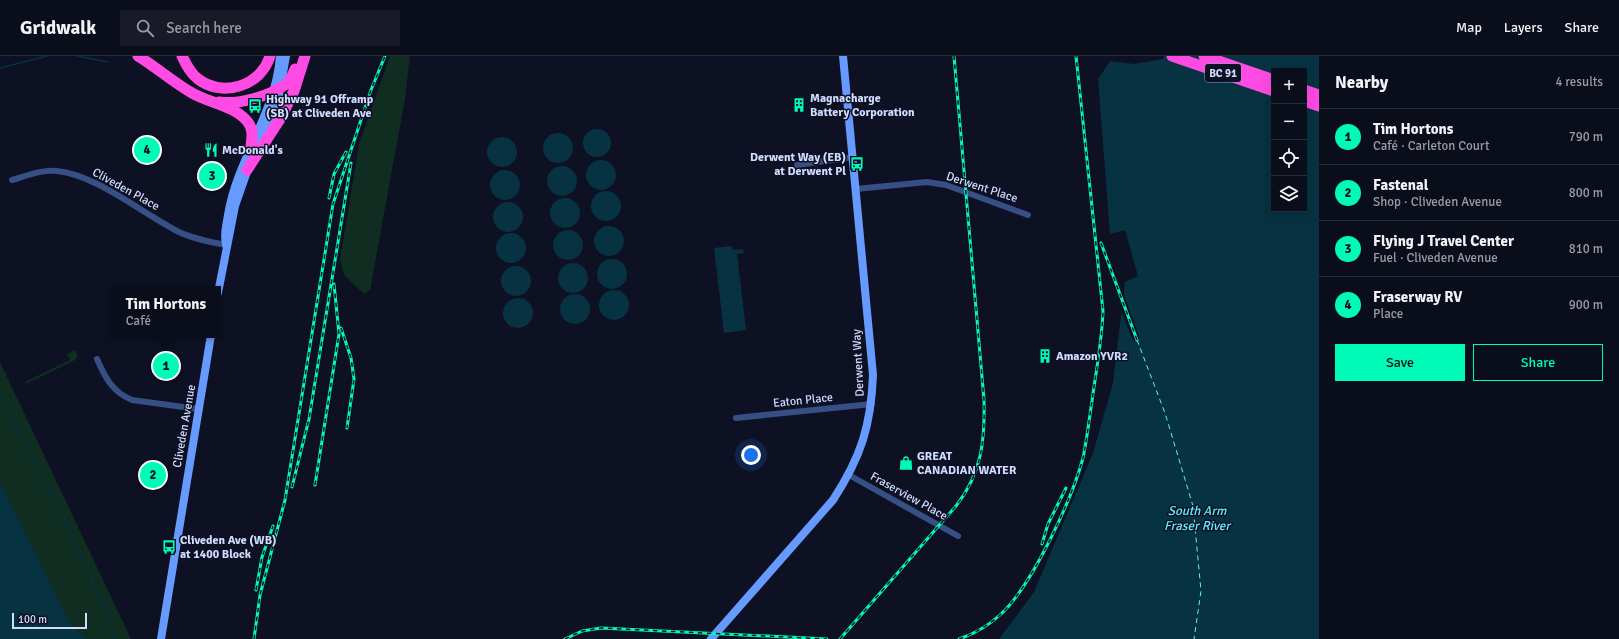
<!DOCTYPE html>
<meta charset="utf-8">
<style>
body{margin:0;font-family:Signika,sans-serif;background:#181b27;color:#f1f3f6}
.controls{position:absolute;right:12px;top:12px;display:grid;overflow:hidden;border-radius:0px;box-shadow:0 4px 16px #0002}
.controls button{width:36px;height:36px;display:grid;place-items:center;padding:0;border:0;border-bottom:1px solid #2a2d39;background:#0a0d1a;color:#f1f3f6;font:20px sans-serif}
.scale{position:absolute;left:12px;bottom:10px;width:75px;box-sizing:border-box;padding-left:4px;border:2px solid #cfdbff;border-top:0;font-size:11px;line-height:14px;white-space:nowrap;color:#cfdbff;-webkit-text-stroke:3px #0d1123;paint-order:stroke}
.you{position:absolute;left:751px;top:399px;width:14px;height:14px;margin:-10px;border:3px solid #fff;border-radius:50%;background:#1a73e8;box-shadow:0 0 0 6px #1a73e833}
.badge{display:grid;place-items:center;width:26px;height:26px;border-radius:50%;background:#00fab7;color:#111;font-size:13px;font-weight:700}
.pin{position:absolute;translate:-50% -50%;border:2px solid #fff;box-shadow:0 1px 4px #0006}
.popup{position:absolute;left:111px;top:230px;width:110px;height:52px;box-sizing:border-box;display:grid;place-content:center;border-radius:0px;background:#0a0d1a;filter:drop-shadow(0 1px 3px #0005);font-size:13px;white-space:nowrap;color:#999ca2}
.popup b{font-size:15px;color:#f1f3f6}
.popup::after{content:'';position:absolute;left:50%;top:100%;margin-left:-8px;border:8px solid transparent;border-top-color:#0a0d1a}
.list{margin:0;padding:0;list-style:none}
h2{display:flex;justify-content:space-between;align-items:center;height:52px;margin:0;padding:0 16px;font-size:17px}
h2 small{font-size:13px;font-weight:400;color:#999ca2}
.list li{display:grid;grid-template-columns:26px 1fr auto;gap:12px;align-items:center;box-sizing:border-box;height:56px;padding:0 16px;border-top:1px solid #2a2d39}
.list b{display:block;font-size:15px;white-space:nowrap}
.list p{margin:0;font-size:13px;white-space:nowrap;color:#999ca2}
.list em{font-size:13px;font-style:normal;color:#999ca2}
.actions{display:flex;gap:8px;padding:12px 16px}
.actions a{flex:1;padding:9px 0;border:1px solid #00fab7;border-radius:0px;text-align:center;font-size:14px;color:#00fab7}
.actions .main{background:#00fab7;color:#111}
.icon{flex:none;width:22px;height:22px;fill:none;stroke:currentColor;stroke-width:2;stroke-linecap:round;stroke-linejoin:round}
.map{position:relative;flex:none;width:1319px;height:583px;overflow:hidden}
header{display:flex;align-items:center;gap:24px;box-sizing:border-box;height:56px;padding:0 20px;background:#0a0d1a;border-bottom:1px solid #2a2d39}
header strong{font-size:19px}
nav{display:flex;gap:22px;margin-inline-start:auto;font-size:14px}
.search{width:280px;height:36px;background:#181b27;display:flex;align-items:center;gap:10px;box-sizing:border-box;padding:0 14px;border-radius:0px;color:#999ca2;font-size:15px}
main{display:flex}
aside{flex:1;background:#0a0d1a}
.map>svg:first-child{display:block}
.green{fill:#102d21}
.water{fill:#073241;fill-rule:evenodd}
.pier{fill:#0d1123}
.lines{fill:none;stroke-linecap:round;stroke-linejoin:round}
.stream{stroke:#073241;stroke-width:1.5}
.ferry{stroke:#5defff;stroke-width:1;stroke-dasharray:5 4;stroke-linecap:butt}
.street{stroke:#364f84;stroke-width:6}
.secondary{stroke:#669aff;stroke-width:8}
.highway{stroke:#ff4ae3;stroke-width:11}
.rail-casing{stroke:#00fab7;stroke-width:3}
.rail{stroke:#0d1123;stroke-width:1.5;stroke-dasharray:4.5;stroke-linecap:butt}
.labels{text-anchor:middle;stroke-width:3;stroke-linejoin:round;paint-order:stroke}
.shield{fill:#0d1123;stroke:#959ebd;stroke-width:1}
.shield-label{font-size:11px;font-weight:bold;fill:#cfdbff}
.poi-label{font-size:12px;font-weight:bold;fill:#cfdbff;stroke:#0d1123;text-anchor:start}
.street-label{font-size:12px;fill:#cfdbff;stroke:#0d1123}
.water-label{font-size:13px;font-style:italic;fill:#5defff;stroke:#0d1123}
</style>
<header>
<strong>Gridwalk</strong>
<div class="search"><svg class="icon" aria-label="search" viewBox="0 0 24 24"><circle cx="10" cy="10" r="6"/><path d="M15 15l6 6"/></svg>Search here</div>
<nav><a>Map</a><a>Layers</a><a>Share</a></nav>
</header>
<main>
<div class="map">
<svg width="1319" height="583" viewBox="0 0 1319 583">
<rect width="100%" height="100%" fill="#0d1123"/>
<path class="green" d="M390 0H410L405 43 370 234 364 238 344 219 340 204 359 88Z
M75 294 78 300 75 304 26 328 25 326 70 304 67 298Z
M0 306 131 583H64L0 442Z"/>
<path class="water" d="M1164 0H1319V583H999L1034 536 1093 397 1113 327 1125 226 1138 220 1125 174 1110 178 1098 23 1110 5 1134 8 1163 3ZM1274 15H1304V153H1274Z
M583 87a14 14 0 1 1 28 0a14 14 0 1 1-28 0Z
M543 92a15 15 0 1 1 30 0a15 15 0 1 1-30 0Z
M487 96a15 15 0 1 1 30 0a15 15 0 1 1-30 0Z
M586 119a15 15 0 1 1 30 0a15 15 0 1 1-30 0Z
M547 125a15 15 0 1 1 30 0a15 15 0 1 1-30 0Z
M490 129a15 15 0 1 1 30 0a15 15 0 1 1-30 0Z
M591 150a15 15 0 1 1 30 0a15 15 0 1 1-30 0Z
M550 157a15 15 0 1 1 30 0a15 15 0 1 1-30 0Z
M493 161a15 15 0 1 1 30 0a15 15 0 1 1-30 0Z
M594 185a15 15 0 1 1 30 0a15 15 0 1 1-30 0Z
M553 189a15 15 0 1 1 30 0a15 15 0 1 1-30 0Z
M496 192a15 15 0 1 1 30 0a15 15 0 1 1-30 0Z
M732 190 733 194 743 193 744 197 737 198 746 274 724 277 714 192Z
M597 218a15 15 0 1 1 30 0a15 15 0 1 1-30 0Z
M558 222a15 15 0 1 1 30 0a15 15 0 1 1-30 0Z
M501 225a15 15 0 1 1 30 0a15 15 0 1 1-30 0Z
M599 249a15 15 0 1 1 30 0a15 15 0 1 1-30 0Z
M560 253a15 15 0 1 1 30 0a15 15 0 1 1-30 0Z
M503 257a15 15 0 1 1 30 0a15 15 0 1 1-30 0Z
M0 427 70 568 86 583H0Z"/>
<path class="pier" d="M1122 233 1140 283 1133 285 1119 249Z"/>
<g class="lines">
<path class="stream" d="M78 0 108 6
M0 12 47 0
M0 339C14 372 35 401 50 433 74 482 97 532 116 583"/>
<path class="ferry" d="M1137 284 1165 357 1193 450 1201 535 1194 583"/>
<path class="street" d="M797 109 853 101
M12 124C26 120 43 113 57 115 97 119 143 158 179 176 194 183 210 186 226 189
M856 133 927 126 946 129 1028 159
M97 303C105 321 112 336 132 344L198 353
M736 362 872 348
M849 419 958 480"/>
<path class="secondary" d="M260 87 279 39 286 0
M226 189C224 179 226 170 228 159 237 103 276 57 280 0
M218 237 235 150 249 110
M161 583 211 279
M711 583 833 444C861 401 871 370 873 319L843 0"/>
<path class="highway" d="M138 0C156 11 173 26 192 37 209 47 233 49 247 65 254 73 252 81 251 91
M182 0C186 8 190 17 198 23 223 42 261 30 270 0
M1172 0 1274 35
M1204 0 1274 24
M1304 34 1319 39
M1304 45 1319 50
M219 46C240 49 268 40 285 29 291 25 293 18 295 13
M247 114 280 63 294 35 305 0"/>
<defs>
<path id="rail" d="M329 142 334 118 346 96
M1101 187 1137 284
M341 272 351 302 354 323 347 372
M315 429 339 278 334 228
M292 431 309 363 351 107
M1042 488 1048 468 1066 432
M256 534 262 501 273 470
M254 583 260 539 285 444 333 148 371 34 385 0
M565 583 582 575 601 572 827 583
M840 583 956 450C982 417 985 384 984 344L954 0
M959 583C974 578 989 569 1000 559 1032 530 1072 443 1083 402 1087 383 1089 364 1092 345 1096 315 1102 285 1103 255L1076 0"/>
</defs>
<use href="#rail" class="rail-casing"/>
<use href="#rail" class="rail"/>
</g>
<defs>
<symbol id="building-bare" viewBox="-9 -9 18 18"><path d="M-4-6H4V6H1V3H-1V6H-4ZM-2.5-4.3h1.7v1.8h-1.7ZM.8-4.3h1.7v1.8H.8ZM-2.5-1h1.7V.8h-1.7ZM.8-1h1.7V.8H.8Z" fill="#00fab7" stroke="#0d1123" stroke-width="2.5" paint-order="stroke"/></symbol>
<symbol id="bus-bare" viewBox="-9 -9 18 18"><path d="M-5-6H5V4H4V6H2V4H-2V6H-4V4H-5ZM-3.5-4V0h7V-4ZM-3.5 1.2v1.5H-2V1.2ZM2 1.2v1.5H3.5V1.2Z" fill="#00fab7" stroke="#0d1123" stroke-width="2.5" paint-order="stroke"/></symbol>
<symbol id="restaurant-bare" viewBox="-9 -9 18 18"><path d="M-5-6h1v4h1v-4h1v4h1v-4h1v5L-1.5 .5V6h-2V.5L-5-1ZM5-6V6H3V1.5H1.5Q1.5-4 5-6Z" fill="#00fab7" stroke="#0d1123" stroke-width="2.5" paint-order="stroke"/></symbol>
<symbol id="shop-bare" viewBox="-9 -9 18 18"><path d="M-5-2.5h2.3a2.7 3.5 0 0 1 5.4 0H5L5.5 6h-11ZM-1.5-2.5h3a1.5 2.3 0 0 0-3 0Z" fill="#00fab7" stroke="#0d1123" stroke-width="2.5" paint-order="stroke"/></symbol>
</defs>
<g fill-rule="evenodd">
<use href="#building-bare" x="789" y="39" width="20" height="20"/>
<use href="#bus-bare" x="245" y="40" width="20" height="20"/>
<use href="#restaurant-bare" x="201" y="84" width="20" height="20"/>
<use href="#bus-bare" x="847" y="98" width="20" height="20"/>
<use href="#building-bare" x="1035" y="290" width="20" height="20"/>
<use href="#shop-bare" x="896" y="397" width="20" height="20"/>
<use href="#bus-bare" x="159" y="481" width="20" height="20"/>
</g>
<g class="labels">
<rect class="shield" x="1205" y="8" width="36" height="18" rx="3"/>
<g class="shield-label">
<text x="1223" y="21">BC 91</text>
</g>
<g class="poi-label">
<text x="810" y="46">Magnacharge<tspan x="810" dy="14">Battery Corporation</tspan></text>
<text x="266" y="47">Highway 91 Offramp<tspan x="266" dy="14">(SB) at Cliveden Ave</tspan></text>
<text x="222" y="98">McDonald's</text>
<text x="846" y="105" text-anchor="end">Derwent Way (EB)<tspan x="846" dy="14">at Derwent Pl</tspan></text>
<text x="1056" y="304">Amazon YVR2</text>
<text x="917" y="404">GREAT<tspan x="917" dy="14">CANADIAN WATER</tspan></text>
<text x="180" y="488">Cliveden Ave (WB)<tspan x="180" dy="14">at 1400 Block</tspan></text>
</g>
<g class="street-label">
<text transform="translate(982 131) rotate(18)" y="4">Derwent Place</text>
<text transform="translate(126 133) rotate(29)" y="4">Cliveden Place</text>
<text transform="translate(858 307) rotate(-93)" y="4">Derwent Way</text>
<text transform="translate(803 344) rotate(-6)" y="4">Eaton Place</text>
<text transform="translate(184 370) rotate(-80)" y="4">Cliveden Avenue</text>
<text transform="translate(909 440) rotate(29)" y="4">Fraserview Place</text>
</g>
<g class="water-label">
<text x="1197" y="459">South Arm<tspan x="1197" dy="15">Fraser River</tspan></text>
</g>
</g>
</svg>
<div class="controls">
<button>+</button>
<button>−</button>
<button><svg class="icon" aria-label="locate" viewBox="0 0 24 24"><circle cx="12" cy="12" r="6"/><path d="M12 2v4M12 18v4M2 12h4M18 12h4"/></svg></button>
<button><svg class="icon" aria-label="layers" viewBox="0 0 24 24"><path d="M12 4l9 5-9 5-9-5zM3 14l9 5 9-5"/></svg></button>
</div>
<div class="scale">100 m</div>
<div class="you"></div>
<div class="pin badge" style="left:166px;top:310px">1</div>
<div class="popup"><b>Tim Hortons</b>Café</div>
<div class="pin badge" style="left:153px;top:419px">2</div>
<div class="pin badge" style="left:212px;top:120px">3</div>
<div class="pin badge" style="left:147px;top:94px">4</div>
</div>
<aside>
<h2>Nearby<small>4 results</small></h2>
<ul class="list">
<li><span class="badge">1</span><div><b>Tim Hortons</b><p>Café · Carleton Court</p></div><em>790 m</em></li>
<li><span class="badge">2</span><div><b>Fastenal</b><p>Shop · Cliveden Avenue</p></div><em>800 m</em></li>
<li><span class="badge">3</span><div><b>Flying J Travel Center</b><p>Fuel · Cliveden Avenue</p></div><em>810 m</em></li>
<li><span class="badge">4</span><div><b>Fraserway RV</b><p>Place</p></div><em>900 m</em></li>
</ul>
<div class="actions"><a class="main">Save</a><a>Share</a></div>
</aside>
</main>
